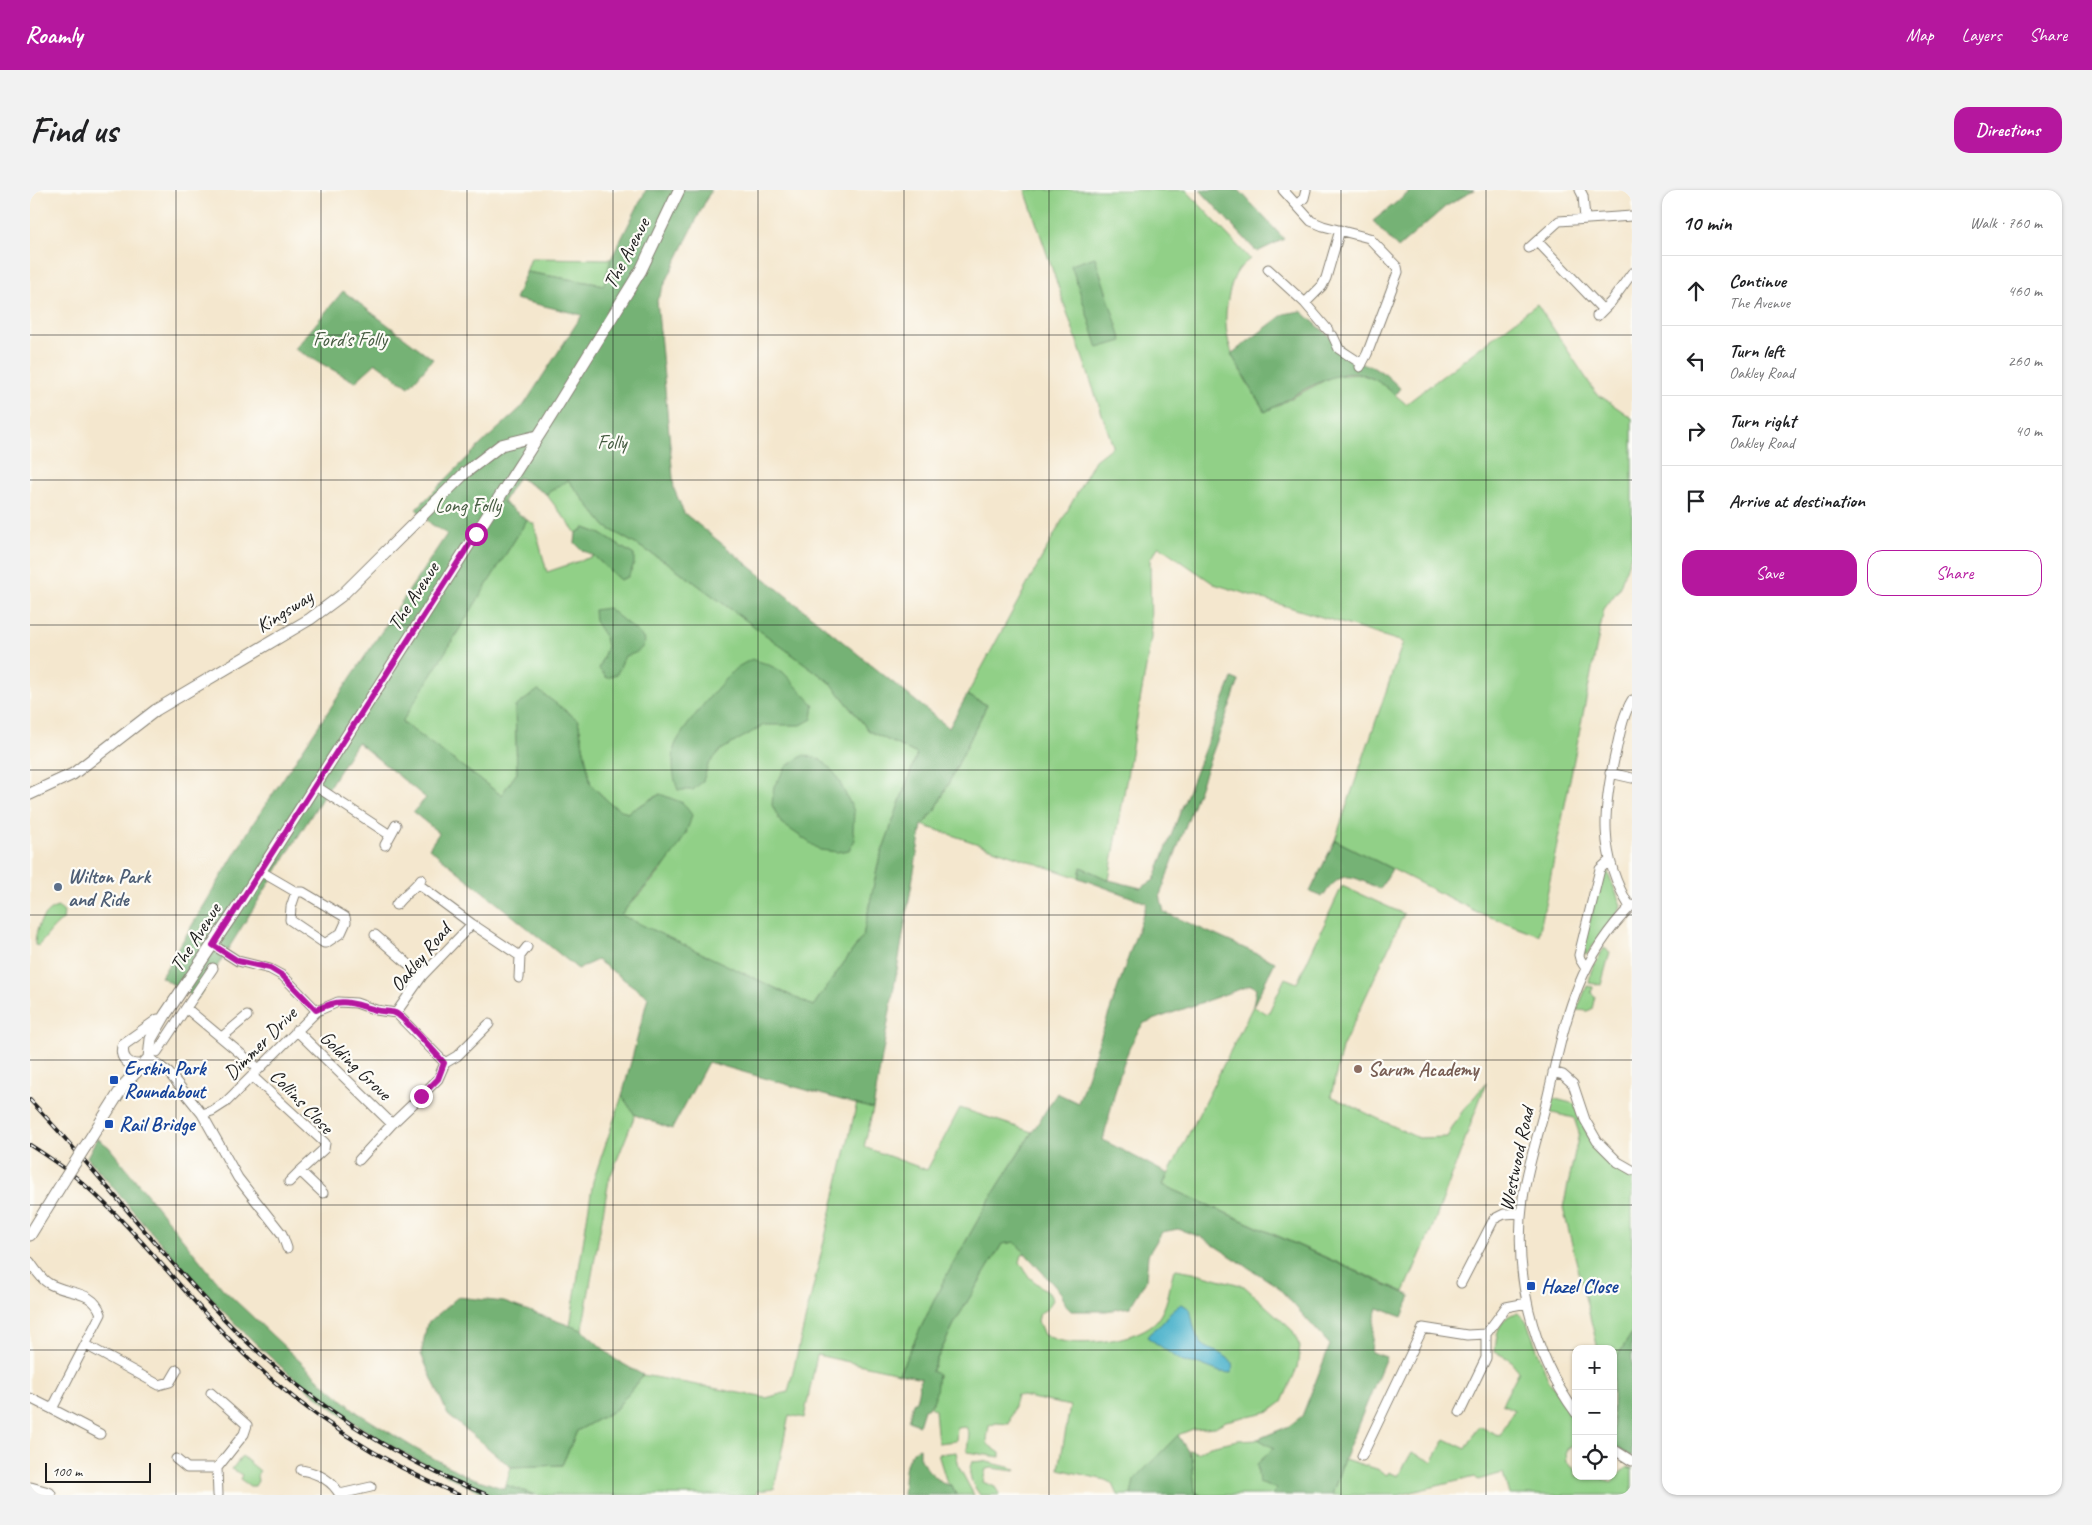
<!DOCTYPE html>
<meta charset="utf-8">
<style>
body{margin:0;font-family:Caveat,sans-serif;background:#f2f2f2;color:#202124}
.controls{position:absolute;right:15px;bottom:15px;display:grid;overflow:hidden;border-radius:10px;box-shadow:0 1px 4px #0004}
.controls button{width:45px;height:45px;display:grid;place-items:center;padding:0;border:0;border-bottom:1px solid #e0e0e0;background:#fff;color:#202124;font:25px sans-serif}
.scale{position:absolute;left:15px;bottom:12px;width:106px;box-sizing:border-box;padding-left:5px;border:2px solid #1c1c1c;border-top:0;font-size:14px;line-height:18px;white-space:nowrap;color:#1c1c1c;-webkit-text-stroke:4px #fdfcf7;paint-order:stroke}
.stop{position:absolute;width:15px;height:15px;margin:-11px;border:4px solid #b5179e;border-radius:50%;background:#fff}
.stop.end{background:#b5179e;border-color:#fff;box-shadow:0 1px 5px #0008}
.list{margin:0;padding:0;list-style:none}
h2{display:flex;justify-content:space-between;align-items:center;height:65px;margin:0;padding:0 20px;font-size:21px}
h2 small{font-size:16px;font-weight:400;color:#757577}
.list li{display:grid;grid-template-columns:32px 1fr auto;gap:15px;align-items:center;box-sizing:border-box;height:70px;padding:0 20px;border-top:1px solid #e0e0e0}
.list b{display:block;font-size:19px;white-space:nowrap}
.list p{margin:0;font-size:16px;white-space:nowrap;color:#757577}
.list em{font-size:16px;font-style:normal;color:#757577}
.actions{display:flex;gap:10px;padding:15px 20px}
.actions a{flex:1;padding:11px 0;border:1px solid #b5179e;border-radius:15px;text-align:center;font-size:18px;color:#b5179e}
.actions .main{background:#b5179e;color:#fff}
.icon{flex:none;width:28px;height:28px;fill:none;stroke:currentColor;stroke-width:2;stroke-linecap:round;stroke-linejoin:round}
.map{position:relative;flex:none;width:1602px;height:1305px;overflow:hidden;border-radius:15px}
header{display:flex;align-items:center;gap:30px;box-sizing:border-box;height:70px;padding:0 25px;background:#b5179e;color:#fff}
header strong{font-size:24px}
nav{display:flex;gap:28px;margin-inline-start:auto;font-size:18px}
.intro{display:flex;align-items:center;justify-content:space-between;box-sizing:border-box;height:120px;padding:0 30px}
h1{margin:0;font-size:35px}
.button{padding:12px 22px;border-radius:15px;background:#b5179e;color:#fff;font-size:18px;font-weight:700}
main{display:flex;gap:30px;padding:0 30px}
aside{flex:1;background:#fff;border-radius:15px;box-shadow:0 1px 4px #0004}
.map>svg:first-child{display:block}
.green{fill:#91d087;stroke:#567652}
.forest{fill:#74b274;stroke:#486748;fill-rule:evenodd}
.water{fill:#4eb3cc;stroke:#356874}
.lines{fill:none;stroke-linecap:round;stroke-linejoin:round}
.street-casing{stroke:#888275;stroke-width:11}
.secondary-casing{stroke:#888275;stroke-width:13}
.highway-casing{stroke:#888275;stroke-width:17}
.street{stroke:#fff;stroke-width:9}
.secondary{stroke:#fff;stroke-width:11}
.highway{stroke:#fff;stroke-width:15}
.rail-casing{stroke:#1c1c1c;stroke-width:4}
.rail{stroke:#fdfcf7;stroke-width:2;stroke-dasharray:5.5;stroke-linecap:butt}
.secondary-bridge-casing{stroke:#888275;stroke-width:13;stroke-linecap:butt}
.secondary-bridge{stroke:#fff;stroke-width:11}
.route{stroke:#b5179e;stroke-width:6}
.grid{fill:none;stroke:#1c1c1c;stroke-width:1;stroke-opacity:0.55}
.service-dot{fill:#5c6f8a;stroke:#fdfcf7;stroke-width:2}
.education-dot{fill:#8d6e63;stroke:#fdfcf7;stroke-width:2}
.transit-dot{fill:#1a4fb4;stroke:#fdfcf7;stroke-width:2}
.labels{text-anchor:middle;stroke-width:4.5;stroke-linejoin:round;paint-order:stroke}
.street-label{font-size:20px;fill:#1c1c1c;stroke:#fdfcf7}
.park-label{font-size:20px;fill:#455b41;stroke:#fdfcf7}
.service-label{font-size:20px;font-weight:bold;fill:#4e5e75;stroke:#fdfcf7;text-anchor:start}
.transit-label{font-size:20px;font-weight:bold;fill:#164399;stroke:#fdfcf7;text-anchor:start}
.education-label{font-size:20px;font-weight:bold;fill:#785e54;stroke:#fdfcf7;text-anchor:start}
</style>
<header>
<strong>Roamly</strong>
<nav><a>Map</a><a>Layers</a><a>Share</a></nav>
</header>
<div class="intro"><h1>Find us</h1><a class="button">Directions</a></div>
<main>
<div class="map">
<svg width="1602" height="1305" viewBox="0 0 1602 1305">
<rect width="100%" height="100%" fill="#fdfcf7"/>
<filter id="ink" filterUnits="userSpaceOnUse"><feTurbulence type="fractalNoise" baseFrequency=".02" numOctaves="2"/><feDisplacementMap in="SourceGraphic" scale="10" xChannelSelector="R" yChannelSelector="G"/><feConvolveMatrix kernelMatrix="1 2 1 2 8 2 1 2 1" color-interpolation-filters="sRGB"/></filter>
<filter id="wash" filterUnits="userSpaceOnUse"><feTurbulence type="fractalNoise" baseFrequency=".0096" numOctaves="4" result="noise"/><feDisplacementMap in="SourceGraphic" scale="20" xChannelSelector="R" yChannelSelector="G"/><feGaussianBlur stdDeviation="1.12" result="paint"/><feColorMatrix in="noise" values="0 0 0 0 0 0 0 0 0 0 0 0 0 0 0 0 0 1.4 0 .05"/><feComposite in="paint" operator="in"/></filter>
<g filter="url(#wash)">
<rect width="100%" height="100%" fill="#f4e7ce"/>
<path class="green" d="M995 0H1156L1220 69C1206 79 1203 88 1199 104 1187 154 1211 181 1235 222L1303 186 1330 184 1349 191 1376 214 1507 114 1566 203 1602 228V362L1589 399 1574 419 1509 745 1447 722 1305 650 1373 452 1184 394 1129 356 1120 369 1121 448 1079 690 1051 677 1049 688 892 635 905 621 957 515 937 505 1065 270 1083 256Z
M501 68 581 69 574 95 496 82Z
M538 290 576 337 638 373 801 493 839 541 887 564 849 670 833 746 783 816 590 725 631 681 657 642 630 604 597 623 582 615 561 595 548 530 485 517 487 583 471 605 371 532 497 330 504 334 517 382 564 366 590 390 604 365 571 344 555 338 546 343 516 304Z
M1577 680 1591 715 1589 721 1557 764 1554 763 1553 757 1572 683Z
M1312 696 1374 724 1312 858 1301 906 1388 948 1417 947 1431 923 1456 893 1403 1036 1374 1102 1133 995 1223 816 1238 824 1255 788 1267 793Z
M28 717 34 722 33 730C23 736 17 747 8 756L5 755C5 741 12 720 28 717Z
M1574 758 1580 762 1571 795 1559 793 1561 781Z
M1557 796 1563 797 1561 803 1565 806 1562 819 1557 821 1547 820Z
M592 906 605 925 579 990 552 1140 540 1136 563 991Z
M1522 908 1545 914C1556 948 1570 968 1602 985V1143L1583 1173V1159H1568L1533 1018 1549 943 1544 928 1518 922Z
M827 913 843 919 834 957 897 980 930 918 1002 942 958 1012 913 1092 869 1183 787 1165 774 1228 759 1225 744 1299 727 1301 726 1305H505L476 1295 481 1277 532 1275 547 1241 585 1220 613 1185 736 1208 758 1202Z
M985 1052 996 1063 992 1065 990 1072 999 1087 1019 1103 1023 1110 1017 1119 1010 1123 1008 1131 1014 1145C1020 1147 1026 1150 1032 1151 1057 1156 1110 1150 1127 1130 1138 1116 1139 1099 1143 1083L1146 1079 1163 1082 1214 1096 1263 1141 1270 1157 1267 1178 1252 1212 1240 1221 1196 1231 1185 1237 1163 1239 1148 1245 1105 1290 1101 1305H1088L1083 1294 1075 1290 1029 1279 1040 1216 987 1205 979 1234 966 1233 959 1236C956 1257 955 1252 970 1263V1267L937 1262 939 1243 936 1237 927 1238 926 1251 908 1253 905 1220 900 1217 903 1213 908 1185 901 1182 925 1132 972 1054Z
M1488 1123 1497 1132 1518 1189 1546 1230V1252L1536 1260 1537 1272 1546 1279V1286H1568L1581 1293 1597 1277 1602 1278V1305H1479L1473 1283 1448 1290 1445 1287 1369 1305H1302L1314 1269 1347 1279 1357 1285 1359 1282 1368 1286 1382 1262 1402 1272 1415 1249 1436 1259 1449 1236 1470 1246 1484 1220 1472 1214 1489 1181 1479 1169 1465 1162C1466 1146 1469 1125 1488 1123Z
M1228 1249 1244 1258 1247 1299 1241 1305H1171L1165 1302 1162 1268 1159 1260 1168 1263 1180 1256 1208 1250Z
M926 1262 929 1277 944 1305H927L922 1296 917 1293 908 1264Z
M212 1266 230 1281 227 1285 228 1291 225 1296H220L210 1289 212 1285 202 1279Z
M953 1271 986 1279 985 1281 962 1278 956 1279 953 1292 965 1297 970 1305H950C943 1295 936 1284 942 1272Z"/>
<path class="forest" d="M616 0H681L627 110 644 299 654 323 919 538 937 505 957 515 905 621 892 635 843 919 678 872 642 939 605 925 592 906 618 807 567 770 548 779 399 658 409 643 383 622 396 608 327 552 167 809 131 787 224 632 417 344 401 334 386 319 449 256 494 215 552 125 485 109 496 82 574 95 581 69ZM488 287 516 304 538 290 576 337 638 373 801 493 839 541 887 564 849 670 833 746 783 816 591 725C616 691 651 668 662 625L653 613 630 604 597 623 582 615 561 595 548 530 508 500 485 517 487 583 471 605 372 532 497 330 473 312Z
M1170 0H1209L1254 49 1227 62Z
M1382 0H1444L1415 17 1368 58 1343 31Z
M1065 67 1092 151 1068 158 1041 75Z
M313 101 403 169 379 197 346 173 325 192 265 159Z
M1271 121 1313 158 1326 172 1344 177 1356 185 1370 198 1365 205C1355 196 1345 188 1332 184 1305 177 1259 209 1235 222L1201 164 1254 124Z
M555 338 571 344 604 365V374L598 387 590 390 564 366 552 360 545 353 546 343Z
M578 418 609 443 615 451C612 461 605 464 595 466L587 484 577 488 569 479 577 456 574 445 565 431 564 420Z
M722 469 737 474 753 482 784 515 782 529 771 535H734L691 560 678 575 673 591 663 600H648C643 587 642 573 644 558 647 544 693 490 705 479 710 475 717 472 722 469Z
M1202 488 1209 491 1130 705 1134 722 1245 772 1223 816 1226 798 1221 795 1114 833C1091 862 1083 914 1073 950L1138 984 1133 995 1381 1106 1372 1127 1348 1118 1344 1131 1341 1162 1356 1167 1314 1269 1302 1305H1241L1247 1299 1229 1293 1227 1274 1244 1258 1228 1249 1259 1236 1272 1226 1300 1155 1247 1096 1171 1047 1148 1039 1132 1042 1118 1065 1116 1090 1100 1117 1076 1121H1041L1036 1116 1031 1103 985 1052 972 1054 925 1132 901 1181 908 1184C906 1196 908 1215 894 1219L889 1235 878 1231 883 1213 886 1211 891 1188 869 1183 913 1092 958 1012 1027 903 1048 913 1117 713 1049 688 1051 677 1079 690 1111 698 1124 690Z
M774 565 792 570 806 585 824 621 823 641 825 650 819 660 807 662 790 660 751 633 742 615 744 596 757 576Z
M1305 650 1362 679 1350 699C1320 686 1314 677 1292 707L1280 702Z
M67 948 79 957 192 1098 293 1193 328 1223 386 1259 437 1286 475 1299 476 1295 505 1305C492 1305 476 1305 463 1305 442 1300 420 1286 401 1277 254 1207 160 1087 57 967Z
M428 1107 474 1112 552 1140 586 1170 613 1185 585 1220 547 1241 532 1275 481 1277 418 1225 391 1164 397 1134Z
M1602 1143V1267L1583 1255V1173Z
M1148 1245 1162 1268 1165 1302 1171 1305H1101L1104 1290Z
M890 1258V1268L898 1280 912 1293 922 1296 927 1305H873C875 1289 872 1264 890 1258Z"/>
<path class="water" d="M1152 1114 1160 1119C1163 1130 1164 1144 1171 1153 1181 1164 1207 1163 1202 1183L1190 1182 1169 1174 1153 1172 1117 1147C1121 1141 1124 1140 1129 1136 1139 1128 1136 1122 1152 1114Z"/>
</g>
<g filter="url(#ink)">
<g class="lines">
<defs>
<path id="street" d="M1253 0 1281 31 1293 36 1339 48 1367 77 1368 82 1337 164 1330 177
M1550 0 1553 6 1555 29
M1267 15 1274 8 1276 0
M1507 51 1573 120
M1499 58 1529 31 1602 26
M1238 79 1275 113 1298 140
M1275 113 1292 96 1296 88 1310 40
M1567 126 1581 112 1602 83
M1303 146 1309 159 1332 174
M1580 583 1602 588
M284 595 360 645
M355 655 366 635
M230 681 266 702H273L315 727 316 732 311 743 296 753H294L260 730 261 717 266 702
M388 694 442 734 490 766 489 788
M366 715C373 705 383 700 391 689
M1600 717C1568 666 1573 617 1586 561 1590 543 1593 525 1602 510
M345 745 392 786
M183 755 208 771 240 779 253 786 287 821
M490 766 497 757
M1555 777 1550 769 1549 765 1570 679 1580 670
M156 818 183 778
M366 823 392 786 442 734
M266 840 362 934 385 912
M192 847 217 826
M127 862 156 818 229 879
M119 868 139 883 172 924 208 988 252 1044 257 1058
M415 873 427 866 459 834
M1523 882 1533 885 1543 894 1555 930 1567 951 1588 972 1602 980
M222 886 295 953 294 959 270 981 293 1003
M172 924 182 921 196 912 287 821 308 812 326 813 346 820 366 823 415 873 408 889 391 906
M329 970 362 934
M259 992 270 981
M0 1072C5 1079 11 1089 18 1093 37 1105 63 1099 71 1124L22 1219 0 1208
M1431 1093 1464 1029 1474 1024 1491 1023
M56 1155 129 1195 140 1192 147 1180
M181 1203 217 1235 214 1244 187 1278 188 1305
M22 1219 70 1244
M1430 1222 1456 1168V1144L1476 1117 1497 1113
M1546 1223C1501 1162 1483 1082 1493 1008 1498 972 1511 937 1519 901 1536 828 1547 770 1602 715
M1583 1259 1602 1271
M1332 1266 1393 1138 1437 1145 1456 1144
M146 1269 157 1278H187
M271 1280C288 1283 302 1290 310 1305
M310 1304 341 1297"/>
<path id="secondary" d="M0 604 43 584 126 520 280 429 311 406 436 282 471 255 507 246
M110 875C97 876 89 866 94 854L128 830
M55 957 94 895 119 868 121 849 135 825 205 721 516 234 611 80 649 0
M0 1045 34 990"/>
<path id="highway" d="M0 1300 18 1305"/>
</defs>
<use href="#street" class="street-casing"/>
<use href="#secondary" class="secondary-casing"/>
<use href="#highway" class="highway-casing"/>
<use href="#street" class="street"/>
<use href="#secondary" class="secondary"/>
<use href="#highway" class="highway"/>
<defs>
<path id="rail" d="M0 910C71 985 133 1068 206 1141 277 1211 365 1269 458 1305
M0 955C17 966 34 977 49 990 104 1037 147 1095 197 1147 262 1215 343 1268 429 1305"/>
</defs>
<use href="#rail" class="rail-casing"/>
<use href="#rail" class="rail"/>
<defs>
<path id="secondary-bridge" d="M34 990 55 957"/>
</defs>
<use href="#secondary-bridge" class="secondary-bridge-casing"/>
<use href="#secondary-bridge" class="secondary-bridge"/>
</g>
</g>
<g class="lines" filter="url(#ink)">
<path class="route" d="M391 906 408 889 414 873C407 865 372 825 365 823 359 821 352 822 346 820 320 813 313 807 286 820L253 786 240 778 208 771 183 755 446 344"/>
</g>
<path class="grid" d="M146 0V1305M291 0V1305M437 0V1305M583 0V1305M728 0V1305M874 0V1305M1019 0V1305M1165 0V1305M1311 0V1305M1456 0V1305M0 145H1602M0 290H1602M0 435H1602M0 580H1602M0 725H1602M0 870H1602M0 1015H1602M0 1160H1546M1583 1160H1602"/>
<circle class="service-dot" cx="28" cy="697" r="5"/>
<circle class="education-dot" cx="1328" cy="879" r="5"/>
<g class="transit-dot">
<rect x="79" y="885" width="10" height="10" rx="2.5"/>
<rect x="74" y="929" width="10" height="10" rx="2.5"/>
<rect x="1496" y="1091" width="10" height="10" rx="2.5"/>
</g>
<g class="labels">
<g class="street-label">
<text transform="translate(596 63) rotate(-62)" y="7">The Avenue</text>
<text transform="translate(383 406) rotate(-57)" y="7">The Avenue</text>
<text transform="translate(254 421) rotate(-32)" y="7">Kingsway</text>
<text transform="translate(165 747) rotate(-57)" y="7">The Avenue</text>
<text transform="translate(390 767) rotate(-50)" y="7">Oakley Road</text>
<text transform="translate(230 853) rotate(-45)" y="7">Dimmer Drive</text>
<text transform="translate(326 875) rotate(44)" y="7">Golding Grove</text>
<text transform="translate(272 911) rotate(46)" y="7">Collins Close</text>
<text transform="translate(1486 969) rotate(-78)" y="7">Westwood Road</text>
</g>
<g class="park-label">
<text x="320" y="156">Ford's Folly</text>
<text x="582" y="259">Folly</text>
<text x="438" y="322">Long Folly</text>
</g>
<g class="service-label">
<text x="38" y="693">Wilton Park<tspan x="38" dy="23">and Ride</tspan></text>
</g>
<g class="transit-label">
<text x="94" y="885">Erskin Park<tspan x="94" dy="23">Roundabout</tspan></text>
<text x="89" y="941">Rail Bridge</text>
<text x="1511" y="1103">Hazel Close</text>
</g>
<g class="education-label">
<text x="1338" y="886">Sarum Academy</text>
</g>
</g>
</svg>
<div class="controls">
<button>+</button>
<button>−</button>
<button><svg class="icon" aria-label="locate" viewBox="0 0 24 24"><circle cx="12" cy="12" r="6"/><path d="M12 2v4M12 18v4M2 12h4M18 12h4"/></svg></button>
</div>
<div class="scale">100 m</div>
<div class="stop" style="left:446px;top:344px"></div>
<div class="stop end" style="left:391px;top:906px"></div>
</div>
<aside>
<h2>10 min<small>Walk · 760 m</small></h2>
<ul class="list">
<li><svg class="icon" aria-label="ahead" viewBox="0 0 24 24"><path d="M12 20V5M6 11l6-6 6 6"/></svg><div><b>Continue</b><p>The Avenue</p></div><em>460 m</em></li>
<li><svg class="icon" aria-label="left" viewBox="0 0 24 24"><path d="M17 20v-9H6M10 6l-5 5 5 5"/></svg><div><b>Turn left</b><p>Oakley Road</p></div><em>260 m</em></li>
<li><svg class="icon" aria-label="right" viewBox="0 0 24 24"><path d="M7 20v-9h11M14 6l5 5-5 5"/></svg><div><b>Turn right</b><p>Oakley Road</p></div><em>40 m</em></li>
<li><svg class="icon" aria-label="arrive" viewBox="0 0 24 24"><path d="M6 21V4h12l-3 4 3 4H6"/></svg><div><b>Arrive at destination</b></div></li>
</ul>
<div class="actions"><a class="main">Save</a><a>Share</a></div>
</aside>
</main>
